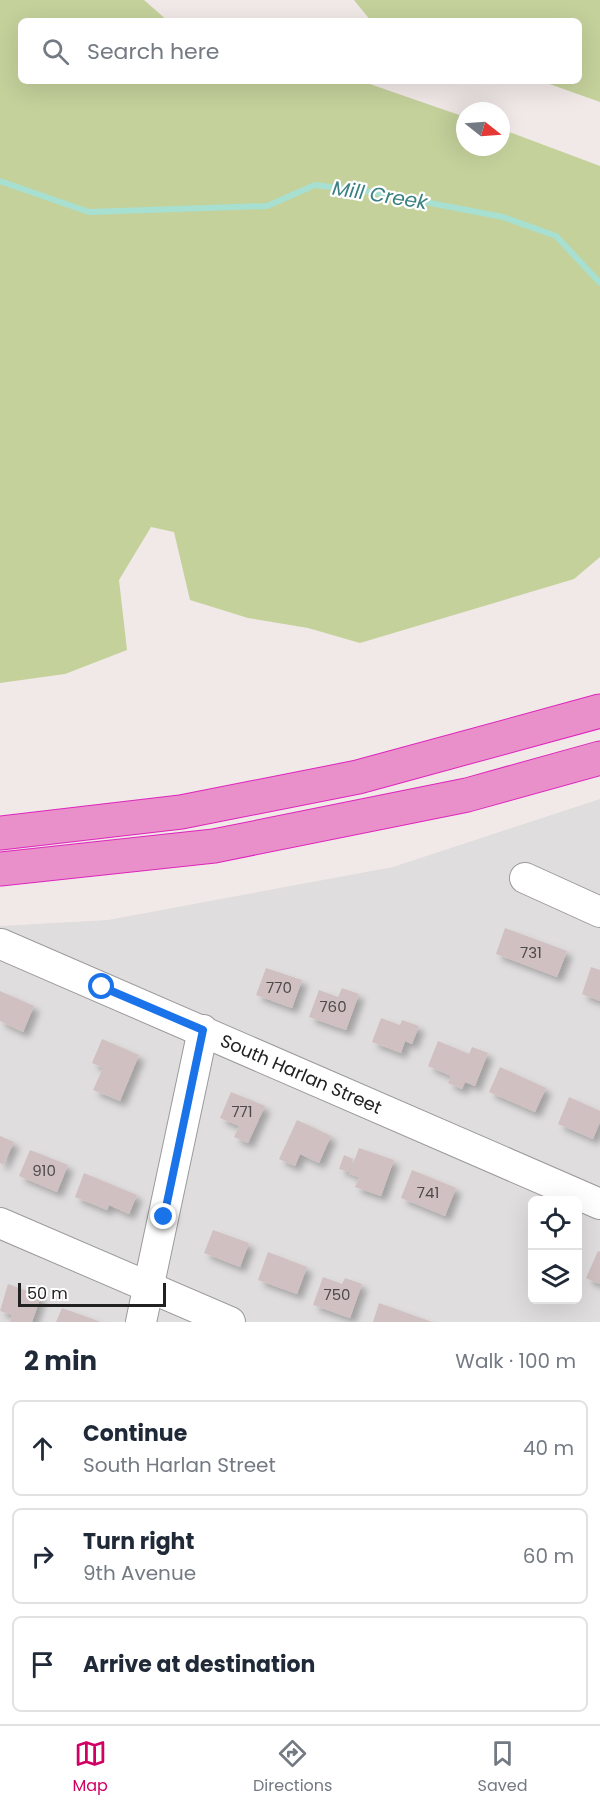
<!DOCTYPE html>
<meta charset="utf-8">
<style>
body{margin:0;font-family:Poppins,sans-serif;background:#f6f6f7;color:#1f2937}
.controls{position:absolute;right:18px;bottom:18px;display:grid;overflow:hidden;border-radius:9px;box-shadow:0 6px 24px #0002}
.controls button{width:54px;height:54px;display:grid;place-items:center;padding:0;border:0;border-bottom:2px solid #e0e1e3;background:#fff;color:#1f2937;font:30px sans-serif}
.compass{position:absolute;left:456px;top:102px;width:54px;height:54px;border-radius:50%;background:#fff;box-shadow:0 6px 24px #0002;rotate:107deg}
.scale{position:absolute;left:18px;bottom:15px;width:148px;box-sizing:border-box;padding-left:6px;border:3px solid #212121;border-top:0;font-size:16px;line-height:21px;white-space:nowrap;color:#212121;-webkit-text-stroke:4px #fff;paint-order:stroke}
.stop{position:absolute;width:18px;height:18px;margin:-14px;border:4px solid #1a73e8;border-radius:50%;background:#fff}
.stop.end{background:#1a73e8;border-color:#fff;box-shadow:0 2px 6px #0008}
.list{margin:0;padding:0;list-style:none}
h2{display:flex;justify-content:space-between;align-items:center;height:78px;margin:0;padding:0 24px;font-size:26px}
h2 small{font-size:20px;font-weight:400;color:#747a83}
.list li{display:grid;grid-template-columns:39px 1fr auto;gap:18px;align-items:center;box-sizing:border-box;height:96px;margin:0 12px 12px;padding:0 12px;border:2px solid #e0e1e3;border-radius:9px}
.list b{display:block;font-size:22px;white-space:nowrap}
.list p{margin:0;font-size:20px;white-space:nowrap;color:#747a83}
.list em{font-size:20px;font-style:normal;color:#747a83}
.icon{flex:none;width:33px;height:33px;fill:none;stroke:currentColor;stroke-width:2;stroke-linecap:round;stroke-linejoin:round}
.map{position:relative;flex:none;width:600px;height:1322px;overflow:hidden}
.search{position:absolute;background:#fff;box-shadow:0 6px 24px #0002;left:18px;right:18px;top:18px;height:66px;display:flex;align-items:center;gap:15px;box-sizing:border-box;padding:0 21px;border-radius:9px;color:#747a83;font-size:22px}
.sheet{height:402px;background:#fff}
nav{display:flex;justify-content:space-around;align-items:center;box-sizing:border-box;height:84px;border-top:2px solid #e0e1e3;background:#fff;font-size:16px;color:#747a83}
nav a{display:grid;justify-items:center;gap:3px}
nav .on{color:#d10063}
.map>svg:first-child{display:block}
.residential{fill:#dfddde;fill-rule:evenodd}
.forest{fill:#c4d19b}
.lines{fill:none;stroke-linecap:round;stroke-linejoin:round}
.stream{stroke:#a7dfd1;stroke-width:6}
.building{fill:#d1c0c1;filter:url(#shadow)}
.minor-casing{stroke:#9b9b9b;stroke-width:32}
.highway-casing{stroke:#de25bc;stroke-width:35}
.minor{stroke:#fff;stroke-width:30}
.highway{stroke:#e98fca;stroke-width:33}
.route{stroke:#1a73e8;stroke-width:8}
.labels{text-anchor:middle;stroke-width:4.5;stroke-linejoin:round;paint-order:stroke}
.number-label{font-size:15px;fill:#4d4949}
.street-label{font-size:18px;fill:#212121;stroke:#fff}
.water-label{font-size:20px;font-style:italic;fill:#3a8082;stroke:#fff}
</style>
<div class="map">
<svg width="600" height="1322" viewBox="0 0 600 1322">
<defs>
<filter id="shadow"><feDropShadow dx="5.5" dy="5.5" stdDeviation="3" flood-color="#0004"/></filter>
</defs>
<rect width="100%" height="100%" fill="#f1e9e7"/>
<path class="residential" d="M600 799V1322H0V926L108 920 393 867ZM532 1200H578V1300H532Z"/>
<path class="forest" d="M0 0H144L168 21H21V81H361L465 117V147H501V129L600 166V557L574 579 360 643 308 628 248 618 190 600 174 532 151 527 119 580 127 650 65 674 0 683Z
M354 0H600V102L541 81H579V21H371Z"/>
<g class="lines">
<path class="stream" d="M0 181 89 212 267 206 315 185 373 192 503 217 556 236 600 283"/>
</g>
<path class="building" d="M505 928 567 951 557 977 496 954Z
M591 967 600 970V1001L582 994Z
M266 968 302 980 292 1008 256 995Z
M342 988 359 994 346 1030 309 1017 319 990 338 997Z
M0 991 34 1006 23 1032 0 1021Z
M381 1018 400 1025 402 1020 419 1026 412 1044 405 1041 401 1053 372 1042Z
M102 1039 139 1055 120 1101 93 1090 103 1068 92 1063Z
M438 1041 469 1054 472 1047 488 1053 475 1086 465 1082 462 1089 448 1083 451 1076 428 1066Z
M500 1067 546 1088 535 1112 489 1092Z
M231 1092 265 1106 248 1143 234 1137 239 1126 220 1118Z
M569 1097 600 1111V1122L593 1139 558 1124Z
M297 1120 331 1136 319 1163 300 1154 295 1166 279 1159Z
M0 1136 14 1142 3 1165 0 1163Z
M359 1148 394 1160 381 1196 355 1187 359 1177 349 1174Z
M30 1150 68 1165 57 1192 19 1176Z
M344 1155 353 1159 349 1172 339 1169Z
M412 1170 456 1188 445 1216 401 1198Z
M84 1173 137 1195 129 1214 109 1205 107 1210 75 1197Z
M213 1230 249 1243 240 1267 204 1253Z
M598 1251 600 1252V1284L586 1278Z
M268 1252 307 1267 297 1294 258 1280Z
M323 1277 342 1284 345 1278 362 1284 350 1318 313 1305Z
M8 1284 41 1296 32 1322H10L12 1315 0 1311Z
M379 1303 432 1322H373Z
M62 1308 101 1322H56Z"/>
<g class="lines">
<defs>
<g id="minor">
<path d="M525 878 600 912"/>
<path id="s1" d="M1 944 600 1204"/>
<path d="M0 1223 230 1322"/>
<path d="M141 1322 203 1030"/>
</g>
<path id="highway" d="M0 833 181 812 358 777 600 711
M0 869 214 846 467 795 600 758"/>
</defs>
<use href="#minor" class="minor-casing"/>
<use href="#highway" class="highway-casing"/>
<use href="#minor" class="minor"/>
<use href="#highway" class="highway"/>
</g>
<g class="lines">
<path class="route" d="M102 987 203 1030 164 1217"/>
</g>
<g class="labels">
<g class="number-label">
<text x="531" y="958">731</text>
<text x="279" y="993">770</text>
<text x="333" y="1012">760</text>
<text x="242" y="1117">771</text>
<text x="44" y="1176">910</text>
<text x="428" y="1198">741</text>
<text x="337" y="1300">750</text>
</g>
<g class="street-label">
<text dy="6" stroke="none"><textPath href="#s1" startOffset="327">South Harlan Street</textPath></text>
</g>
<g class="water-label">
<text transform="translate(380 195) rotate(9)" y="7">Mill Creek</text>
</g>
</g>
</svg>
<div class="controls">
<button><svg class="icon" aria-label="locate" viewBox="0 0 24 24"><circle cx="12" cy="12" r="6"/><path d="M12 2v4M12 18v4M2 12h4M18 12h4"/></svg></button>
<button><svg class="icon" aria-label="layers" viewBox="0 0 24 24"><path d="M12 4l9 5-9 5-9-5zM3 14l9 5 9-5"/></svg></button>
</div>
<svg class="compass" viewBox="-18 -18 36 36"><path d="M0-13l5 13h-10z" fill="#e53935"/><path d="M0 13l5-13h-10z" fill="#747a83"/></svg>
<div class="scale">50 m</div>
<div class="stop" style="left:102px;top:987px"></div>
<div class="stop end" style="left:164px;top:1217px"></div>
<div class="search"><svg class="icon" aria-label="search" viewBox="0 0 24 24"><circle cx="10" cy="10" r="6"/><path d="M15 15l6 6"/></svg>Search here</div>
</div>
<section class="sheet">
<h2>2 min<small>Walk · 100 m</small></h2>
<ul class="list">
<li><svg class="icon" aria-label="ahead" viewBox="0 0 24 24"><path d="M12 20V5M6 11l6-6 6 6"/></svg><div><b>Continue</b><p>South Harlan Street</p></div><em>40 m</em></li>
<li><svg class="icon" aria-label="right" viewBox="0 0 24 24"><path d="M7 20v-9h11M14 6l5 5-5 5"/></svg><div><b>Turn right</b><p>9th Avenue</p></div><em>60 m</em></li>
<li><svg class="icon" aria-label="arrive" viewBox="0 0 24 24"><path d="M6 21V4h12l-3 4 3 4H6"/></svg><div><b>Arrive at destination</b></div></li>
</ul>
</section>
<nav>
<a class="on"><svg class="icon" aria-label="map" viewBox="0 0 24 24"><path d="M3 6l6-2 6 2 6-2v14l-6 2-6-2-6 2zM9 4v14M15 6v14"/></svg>Map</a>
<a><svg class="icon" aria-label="directions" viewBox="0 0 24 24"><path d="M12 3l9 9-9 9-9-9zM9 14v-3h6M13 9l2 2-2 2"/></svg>Directions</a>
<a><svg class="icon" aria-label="saved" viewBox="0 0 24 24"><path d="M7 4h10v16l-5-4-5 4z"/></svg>Saved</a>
</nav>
